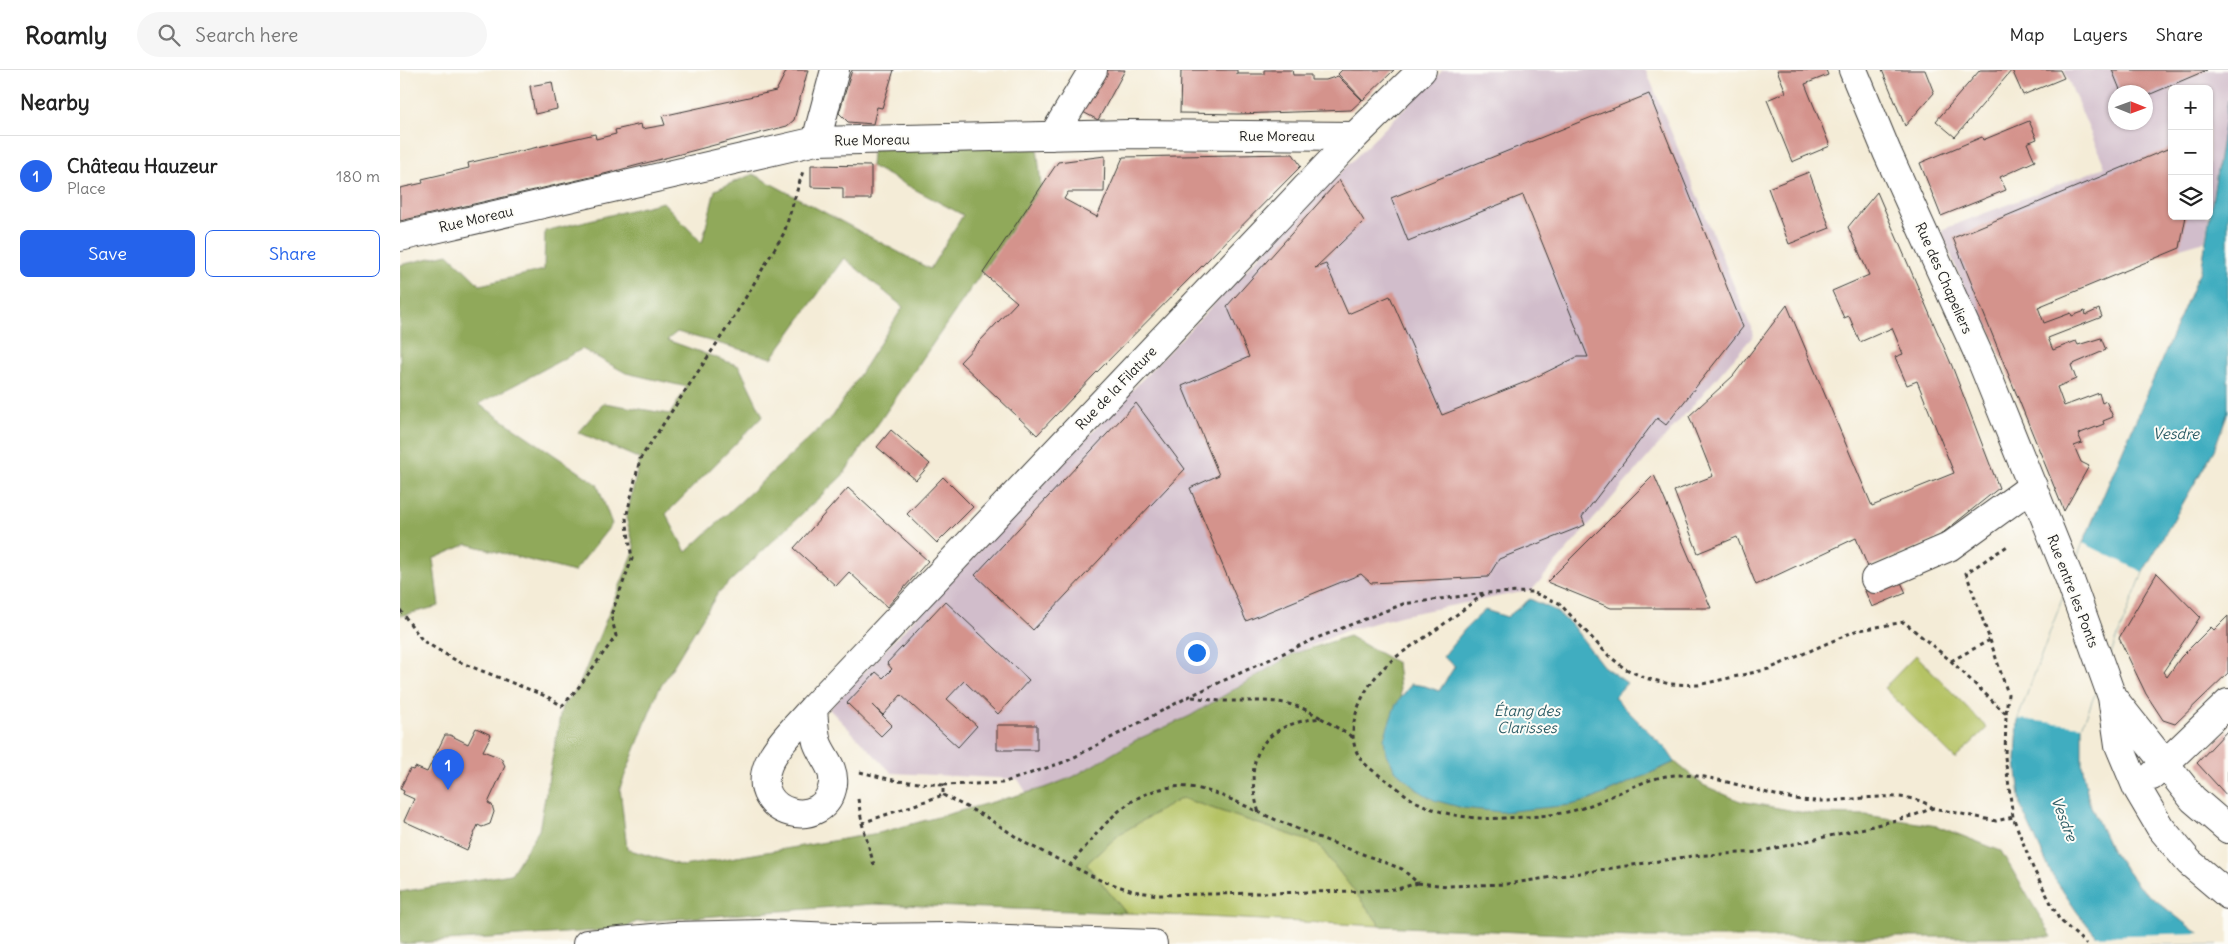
<!DOCTYPE html>
<meta charset="utf-8">
<style>
body{margin:0;font-family:Delius,sans-serif;background:#f6f6f6;color:#222}
.controls{position:absolute;right:15px;top:15px;display:grid;overflow:hidden;border-radius:8px;box-shadow:0 1px 4px #0004}
.controls button{width:45px;height:45px;display:grid;place-items:center;padding:0;border:0;border-bottom:1px solid #e0e0e0;background:#fff;color:#222;font:25px sans-serif}
.compass{position:absolute;left:1708px;top:15px;width:45px;height:45px;border-radius:50%;background:#fff;box-shadow:0 1px 4px #0004;rotate:91deg}
.you{position:absolute;left:796px;top:582px;width:18px;height:18px;margin:-12px;border:4px solid #fff;border-radius:50%;background:#1a73e8;box-shadow:0 0 0 8px #1a73e833}
.badge{display:grid;place-items:center;width:32px;height:32px;border-radius:50%;background:#2563eb;color:#fff;font-size:16px;font-weight:700}
.pin{position:absolute;translate:-50% -41px;filter:drop-shadow(0 1px 2px #0008)}
.pin::after{content:'';position:absolute;top:26px;width:18px;height:15px;background:inherit;clip-path:polygon(0 0,100% 0,50% 100%)}
.list{margin:0;padding:0;list-style:none}
h2{display:flex;justify-content:space-between;align-items:center;height:65px;margin:0;padding:0 20px;font-size:21px}
h2 small{font-size:16px;font-weight:400;color:#767676}
.list li{display:grid;grid-template-columns:32px 1fr auto;gap:15px;align-items:center;box-sizing:border-box;height:80px;padding:0 20px;border-top:1px solid #e0e0e0}
.list b{display:block;font-size:19px;white-space:nowrap}
.list p{margin:0;font-size:16px;white-space:nowrap;color:#767676}
.list em{font-size:16px;font-style:normal;color:#767676}
.actions{display:flex;gap:10px;padding:15px 20px}
.actions a{flex:1;padding:11px 0;border:1px solid #2563eb;border-radius:8px;text-align:center;font-size:18px;color:#2563eb}
.actions .main{background:#2563eb;color:#fff}
.icon{flex:none;width:28px;height:28px;fill:none;stroke:currentColor;stroke-width:2;stroke-linecap:round;stroke-linejoin:round}
.map{position:relative;flex:none;width:1828px;height:874px;overflow:hidden}
header{display:flex;align-items:center;gap:30px;box-sizing:border-box;height:70px;padding:0 25px;background:#fff;border-bottom:1px solid #e0e0e0}
header strong{font-size:24px}
nav{display:flex;gap:28px;margin-inline-start:auto;font-size:18px}
.search{width:350px;height:45px;background:#f6f6f6;display:flex;align-items:center;gap:12px;box-sizing:border-box;padding:0 18px;border-radius:28px;color:#767676;font-size:19px}
main{display:flex}
aside{flex:1;background:#fff}
.map>svg:first-child{display:block}
.industrial{fill:#d1bdcb;fill-rule:evenodd}
.green{fill:#b5c365;stroke:#687040}
.forest{fill:#90a95a;stroke:#56623b;fill-rule:evenodd}
.water{fill:#41adc0;stroke:#2e646e}
.pier{fill:#f4ecd7}
.building{fill:#d4938c}
.lines{fill:none;stroke-linecap:round;stroke-linejoin:round}
.minor-casing{stroke:#3c3b38;stroke-width:30}
.highway-casing{stroke:#3c3b38;stroke-width:30}
.path{stroke:#3c3b38;stroke-width:3;stroke-dasharray:4 4;stroke-linecap:butt}
.minor{stroke:#fff;stroke-width:28}
.highway{stroke:#fff;stroke-width:28}
.labels{text-anchor:middle;stroke-width:4;stroke-linejoin:round;paint-order:stroke}
.street-label{font-size:14px;fill:#1c1c1c;stroke:#fdfcf7}
.water-label{font-size:15px;font-style:italic;fill:#2d5d66;stroke:#fdfcf7}
</style>
<header>
<strong>Roamly</strong>
<div class="search"><svg class="icon" aria-label="search" viewBox="0 0 24 24"><circle cx="10" cy="10" r="6"/><path d="M15 15l6 6"/></svg>Search here</div>
<nav><a>Map</a><a>Layers</a><a>Share</a></nav>
</header>
<main>
<aside>
<h2>Nearby<small></small></h2>
<ul class="list">
<li><span class="badge">1</span><div><b>Château Hauzeur</b><p>Place</p></div><em>180 m</em></li>
</ul>
<div class="actions"><a class="main">Save</a><a>Share</a></div>
</aside>
<div class="map">
<svg width="1828" height="874" viewBox="0 0 1828 874">
<rect width="100%" height="100%" fill="#fdfcf7"/>
<filter id="ink" filterUnits="userSpaceOnUse"><feTurbulence type="fractalNoise" baseFrequency=".02" numOctaves="2"/><feDisplacementMap in="SourceGraphic" scale="10" xChannelSelector="R" yChannelSelector="G"/><feConvolveMatrix kernelMatrix="1 2 1 2 8 2 1 2 1" color-interpolation-filters="sRGB"/></filter>
<filter id="wash" filterUnits="userSpaceOnUse"><feTurbulence type="fractalNoise" baseFrequency=".0096" numOctaves="4" result="noise"/><feDisplacementMap in="SourceGraphic" scale="20" xChannelSelector="R" yChannelSelector="G"/><feGaussianBlur stdDeviation="1.12" result="paint"/><feColorMatrix in="noise" values="0 0 0 0 0 0 0 0 0 0 0 0 0 0 0 0 0 1.4 0 .05"/><feComposite in="paint" operator="in"/></filter>
<g filter="url(#wash)">
<rect width="100%" height="100%" fill="#f4ecd7"/>
<path class="industrial" d="M1043 0H1246L1354 265 1132 520 1004 545 945 561 893 584 790 646 736 670 673 707 644 718 626 722 618 709 492 703 429 639 910 133Z
M1664 0H1828V30L1809 146V19H1772V146H1809L1805 171 1780 178 1581 260 1541 160 1705 97ZM1716 22H1746V52H1716Z"/>
<path class="green" d="M1516 585 1587 658 1555 689 1484 618Z
M782 728 918 774 981 856 726 843 686 794 721 763Z"/>
<path class="forest" d="M636 66 641 116 443 405 318 523 258 621 220 718 227 779 283 796 479 763 644 718 673 707 736 670 790 646 893 584 949 566 997 593 1001 629 995 636 986 684 996 701 1018 720 1190 730 1275 692 1303 715 1340 731 1411 744 1466 745 1537 756 1601 781 1652 867H1232L981 856 918 774 782 728 721 763 686 794 726 843 473 834 236 852 224 859 0 874V822L111 804 139 760 162 636 178 618 235 479 226 448 240 389 178 362 204 333 270 344 287 317 226 303 182 279 79 334 197 414 212 454 174 502 67 474 33 489 39 536 0 546V195L48 184 80 215 144 200 145 161 263 132 302 173 315 120 353 104 530 199 563 145 471 96 473 70ZM444 188 503 237 433 346 286 482 266 444 363 346 339 296 267 270 277 262 372 288Z"/>
<path class="water" d="M1828 30V342L1814 380 1743 502 1682 656V694L1689 732 1710 778 1739 817 1792 859 1818 874H1703L1677 842 1652 805 1621 737 1616 691 1618 649 1683 473 1802 196Z
M1130 529 1154 540 1171 554 1203 596 1227 613 1214 627 1267 680 1275 692 1190 730 1171 735 1101 742 1063 738 1034 730 1018 720 996 701 986 684 984 668 995 636 1011 614 1025 616 1039 621 1055 596 1043 587 1065 559 1085 540 1107 547Z"/>
<path class="pier" d="M1683 473 1743 502 1682 656 1618 649Z
M1803 863 1820 874H1700L1693 866Z"/>
<g id="blocks">
<path class="building" d="M387 0H408L394 50 387 56 204 104 0 151V118L23 113 22 109 69 98 68 93 195 64 196 69 216 64 215 60 241 54 242 59 265 55 262 46 376 21Z
M452 0H494L482 38 477 37 473 54 448 52 439 43Z
M703 0H725L698 50 681 41Z
M781 0H837V4H864V0H892L893 5H911V10H926L938 6 962 30 951 40 838 44 780 43Z
M942 0H994L963 30 938 4Z
M1377 0H1426L1428 5 1405 14 1430 76 1392 92 1367 30 1386 22Z
M1482 0H1525L1534 23 1505 56Z
M1580 0H1612L1555 67 1536 51Z
M1612 0H1660L1664 8 1623 25Z
M1712 0H1807L1746 26V22H1721Z
M152 12 157 39 135 44 130 16Z
M1249 24 1343 257 1266 355 1257 348 1182 447 1185 455 1099 489 1088 507 971 513 961 504 846 551 790 418 819 405 782 316 849 287 827 236 939 110 964 151 915 198 926 194 948 244 990 226 1042 345 1128 311 1177 287H1188L1123 125 1008 171 991 128Z
M1629 51 1637 69 1627 73 1635 91 1600 107 1606 120 1541 146 1520 93 1582 67 1583 70Z
M1772 77V146H1786L1780 178 1638 237 1644 253 1671 243 1672 246 1685 241 1686 245 1699 239 1702 247 1648 268 1653 280 1676 271 1678 275 1701 268 1706 280 1671 295 1676 309 1657 317 1664 336 1699 323 1702 333 1706 331 1713 347 1703 351 1704 354 1678 364 1682 373 1674 376 1681 392 1689 396 1664 441 1553 168Z
M893 84 901 96 694 305 637 365 560 292 617 232 583 203 658 92 705 86 704 122H668L664 129 697 147 723 87Z
M411 95 471 96V129H443V118L411 117Z
M1409 102 1430 158 1389 174 1368 118Z
M1477 122 1552 296 1599 418 1534 470 1468 497 1456 468 1356 515 1337 467 1298 483 1274 421 1313 406 1289 346 1333 306 1387 235 1472 436 1554 403 1517 311 1507 315 1495 287 1503 284 1492 258 1460 272 1449 246 1444 248 1432 221 1469 205 1448 157Z
M736 333 785 399 633 560 575 505Z
M491 360 530 394 516 410 477 377Z
M1254 405 1311 538H1211L1147 512Z
M543 407 573 437 537 473 507 444Z
M448 418 528 491 487 537 449 502 436 516 394 478Z
M1757 503 1800 547 1763 602 1767 607 1781 587 1811 557 1814 560 1828 546V603L1775 654 1763 650 1746 624 1719 568Z
M1498 506 1506 523 1472 537 1465 521Z
M545 531 629 610 598 644 564 611 547 629 577 656 558 677 501 625 483 645 472 635 492 655 481 666 447 633 476 602 483 608 492 599 487 593Z
M597 655H637V680H597Z
M76 658 91 665 83 681 101 688 105 696 88 733 92 735 94 742 90 754 82 757 78 755 67 780 4 751 14 729 3 724 4 721 0 719 10 699 13 700 15 697 27 702 45 665H50L68 674Z
M1828 660V727L1797 693Z"/>
</g>
</g>
<g filter="url(#ink)">
<use href="#blocks" fill-opacity="0" stroke="#3c3b38" stroke-width="1"/>
<g class="lines">
<defs>
<path id="minor" d="M1453 0 1487 82 1582 292 1670 510 1712 627 1719 675 1737 718 1760 757 1789 792 1828 825
M653 66 693 0
M416 71 435 0
M0 167 416 71 728 64 955 66
M1475 509 1549 477 1633 416
M1713 628 1793 729 1828 759
M413 638C414 649 414 661 417 672 422 687 435 697 433 714 426 764 348 745 368 695 376 675 399 654 413 638L955 66 1022 0
M1752 706 1828 633"/>
<path id="highway" d="M187 874 275 866 363 864 458 868 547 867 753 874"/>
</defs>
<use href="#minor" class="minor-casing"/>
<use href="#highway" class="highway-casing"/>
<path class="path" d="M1084 524C1066 537 1049 551 1031 563 1013 576 992 587 978 604 960 625 943 662 960 688 967 698 982 707 992 714 1001 720 1009 729 1019 733 1044 746 1077 750 1104 748 1128 747 1156 746 1179 739 1209 730 1245 706 1277 705 1325 704 1371 731 1419 731 1452 732 1507 717 1533 738
M0 540 23 571 57 591 148 627 162 636 178 618 216 566 211 545 232 489 226 448 240 389 331 252 384 163 403 101
M1590 570 1608 624 1606 644
M1551 591 1590 570 1566 503 1609 475
M792 627C802 628 812 631 823 631 862 632 886 626 921 648 862 654 842 686 859 743
M921 648 954 668
M460 702 497 711 543 715
M543 725 586 747 627 774 700 810 733 821 758 825 962 821 997 819 1018 813 1002 799C961 783 920 769 881 752 854 741 827 725 800 719 784 715 766 716 751 722 715 735 694 768 670 795
M458 729 462 753 543 725V715L602 713 667 691 790 626 912 570 1003 534 1085 523 1132 522 1159 533 1208 585 1224 598 1245 608 1270 614 1298 615 1369 599 1455 561 1504 552 1551 591 1606 644 1605 687 1613 747 1633 798 1659 849 1686 874
M462 753 474 795
M1018 813 1048 816 1107 814 1292 786 1358 782 1465 758 1515 745 1533 738 1596 751 1613 747"/>
<use href="#minor" class="minor"/>
<use href="#highway" class="highway"/>
</g>
</g>
<g class="labels">
<g class="street-label">
<text x="877" y="71">Rue Moreau</text>
<text transform="translate(472 70) rotate(-1)" y="5">Rue Moreau</text>
<text transform="translate(76 149) rotate(-13)" y="5">Rue Moreau</text>
<text transform="translate(1544 208) rotate(66)" y="5">Rue des Chapeliers</text>
<text transform="translate(716 318) rotate(-46)" y="5">Rue de la Filature</text>
<text transform="translate(1673 521) rotate(69)" y="5">Rue entre les Ponts</text>
</g>
<g class="water-label">
<text x="1776" y="369">Vesdre</text>
<text x="1127" y="646">Étang des<tspan x="1127" dy="17">Clarisses</tspan></text>
<text transform="translate(1664 749) rotate(69)" y="5">Vesdre</text>
</g>
</g>
</svg>
<div class="controls">
<button>+</button>
<button>−</button>
<button><svg class="icon" aria-label="layers" viewBox="0 0 24 24"><path d="M12 4l9 5-9 5-9-5zM3 14l9 5 9-5"/></svg></button>
</div>
<svg class="compass" viewBox="-18 -18 36 36"><path d="M0-13l5 13h-10z" fill="#e53935"/><path d="M0 13l5-13h-10z" fill="#767676"/></svg>
<div class="you"></div>
<div class="pin badge" style="left:48px;top:720px">1</div>
</div>
</main>
